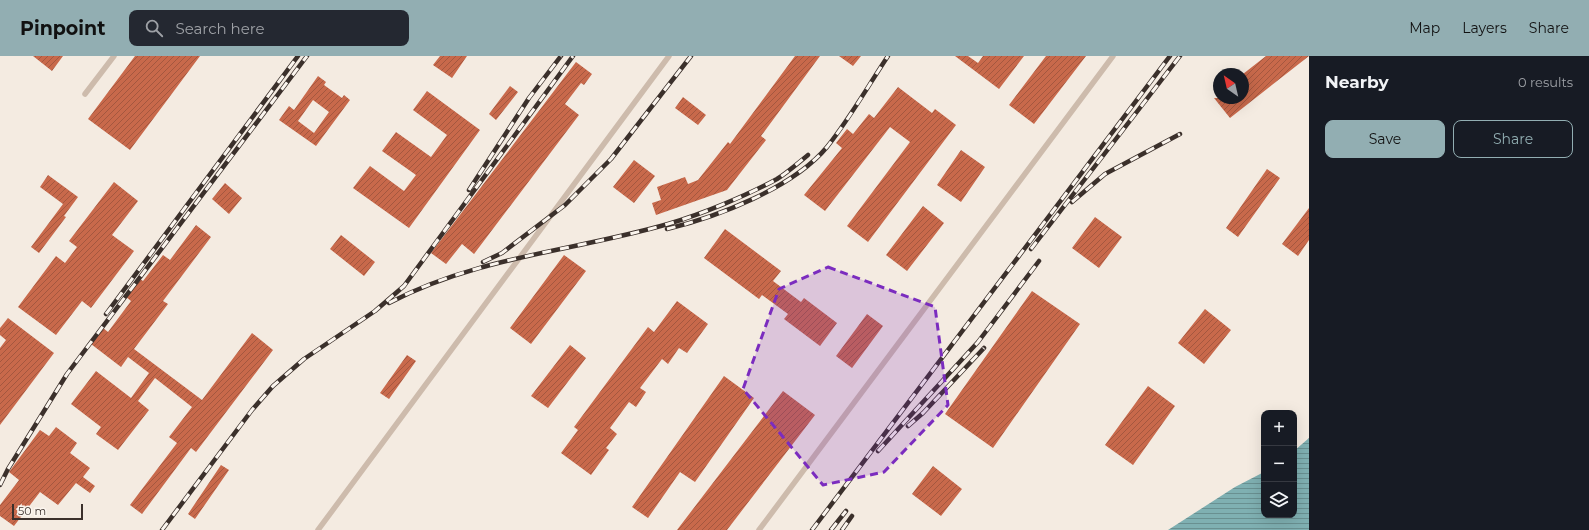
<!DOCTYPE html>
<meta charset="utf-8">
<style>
body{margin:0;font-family:Montserrat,sans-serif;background:#242831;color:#f1f3f6}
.controls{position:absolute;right:12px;bottom:12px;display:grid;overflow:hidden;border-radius:8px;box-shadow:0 4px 16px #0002}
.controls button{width:36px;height:36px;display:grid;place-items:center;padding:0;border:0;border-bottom:1px solid #363941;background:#171b24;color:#f1f3f6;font:20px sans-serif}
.compass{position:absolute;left:1213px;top:12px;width:36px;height:36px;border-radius:50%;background:#171b24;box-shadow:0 4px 16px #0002;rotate:326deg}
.scale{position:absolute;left:12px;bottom:10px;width:71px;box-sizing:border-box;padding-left:4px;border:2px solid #3b302b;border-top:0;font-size:11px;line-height:14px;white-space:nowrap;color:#3b302b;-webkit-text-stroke:3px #fbf5ee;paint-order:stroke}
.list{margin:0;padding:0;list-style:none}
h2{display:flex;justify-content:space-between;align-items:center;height:52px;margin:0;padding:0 16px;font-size:17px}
h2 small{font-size:13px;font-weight:400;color:#9ea1a6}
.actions{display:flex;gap:8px;padding:12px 16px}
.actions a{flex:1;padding:9px 0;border:1px solid #92aeb2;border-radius:8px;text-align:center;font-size:14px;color:#92aeb2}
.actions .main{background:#92aeb2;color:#111}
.icon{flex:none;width:22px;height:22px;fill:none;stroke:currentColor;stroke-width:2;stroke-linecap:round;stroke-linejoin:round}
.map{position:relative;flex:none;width:1309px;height:474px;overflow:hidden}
header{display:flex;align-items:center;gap:24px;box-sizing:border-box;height:56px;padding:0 20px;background:#92aeb2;color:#111}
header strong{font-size:19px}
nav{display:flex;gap:22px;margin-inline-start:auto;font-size:14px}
.search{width:280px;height:36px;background:#242831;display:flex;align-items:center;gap:10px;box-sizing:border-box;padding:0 14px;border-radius:8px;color:#9ea1a6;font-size:15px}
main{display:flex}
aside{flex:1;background:#171b24}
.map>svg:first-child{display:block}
.water{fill:url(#water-rules)}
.building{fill:url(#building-hatch);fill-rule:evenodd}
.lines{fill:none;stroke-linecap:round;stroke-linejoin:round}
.service{stroke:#cdbbac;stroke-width:5.5}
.rail-casing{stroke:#3b302b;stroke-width:4.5}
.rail{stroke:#fbf5ee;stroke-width:3;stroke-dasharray:9;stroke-linecap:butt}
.marked{fill:#7b2cbf;fill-opacity:0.2;stroke:#7b2cbf;stroke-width:3;stroke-dasharray:8 5;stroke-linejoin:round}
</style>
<header>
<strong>Pinpoint</strong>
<div class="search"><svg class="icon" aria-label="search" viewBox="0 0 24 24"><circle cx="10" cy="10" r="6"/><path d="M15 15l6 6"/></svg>Search here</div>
<nav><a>Map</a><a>Layers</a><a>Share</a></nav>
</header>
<main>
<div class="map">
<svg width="1309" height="474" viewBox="0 0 1309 474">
<defs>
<pattern id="water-rules" width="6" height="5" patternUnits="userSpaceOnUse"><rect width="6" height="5" fill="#7fb0b2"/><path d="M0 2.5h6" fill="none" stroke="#699091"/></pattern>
<pattern id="building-hatch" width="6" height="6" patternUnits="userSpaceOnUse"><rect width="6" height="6" fill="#c8694b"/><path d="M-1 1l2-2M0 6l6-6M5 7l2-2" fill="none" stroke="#a4573f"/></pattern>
</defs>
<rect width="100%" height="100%" fill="#f4ebe1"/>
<path class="water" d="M1309 382V474H1168L1235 431 1264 416V459H1294V395Z"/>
<path class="building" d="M33 0H63L52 15Z
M135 0H200L130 94 88 63Z
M440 0H467L452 22 433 9Z
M795 0H820L761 80 766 84 727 134 656 159 652 147 661 144 657 131 685 121 688 128 698 124 728 86 730 88Z
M839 0H861L853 10Z
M955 0H968L978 7 983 0H1024L999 33Z
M1046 0H1086L1034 68 1009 49Z
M1266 0H1309L1230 62 1214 42H1243V18Z
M576 6 592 18 584 29 581 27 565 48 579 59 474 198 462 188 446 208 431 197Z
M318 20 326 26 324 29 342 42 344 39 350 44 316 90 279 64 289 50 294 54ZM313 44 329 56 314 77 298 65Z
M510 30 518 36 496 64 489 58Z
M898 31 932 57 935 53 956 69 868 186 847 170 910 86 890 71 825 155 804 139 842 92 836 87 847 73 853 78 869 58 874 62Z
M427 35 480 74 409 172 353 132 370 110 404 135 416 119 382 95 396 76 431 101 447 79 413 54Z
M683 41 706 59 698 69 675 52Z
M961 94 985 111 961 146 937 129Z
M634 104 655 120 634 147 613 131Z
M1267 113 1280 122 1238 181 1226 172Z
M48 119 78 141 64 160 66 161 39 197 31 191 63 148 40 131Z
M114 126 138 145 112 179 134 195 91 252 82 245 56 279 18 251 56 200 65 207 77 191 69 185Z
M225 127 242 142 229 158 212 143Z
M923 150 944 167 907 215 886 199Z
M1309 152V184L1298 200 1282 188Z
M1095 161 1122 181 1099 212 1072 192Z
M196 169 211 181 163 245 168 248 134 293 202 344 252 277 273 294 196 396 191 392 142 458 130 449 177 387 169 381 192 351 155 322 138 345 149 354 118 394 96 378 101 371 71 348 96 315 131 342 149 317 128 301 121 311 91 288 103 272 108 276 131 245 126 241 140 223 143 225 163 199 170 204Z
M725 173 781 215 773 225 801 246 804 242 837 267 820 290 784 263 788 258 762 239 759 243 704 202Z
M341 179 375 206 364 220 330 193Z
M564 199 586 215 531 288 510 272Z
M1032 235 1080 268 993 392 945 358Z
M677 245 708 268 687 297 679 292 668 308 662 303 640 332 646 336 636 351 629 346 610 372 617 378 606 392 609 394 591 419 561 397 578 374 574 371 648 271 654 276Z
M1205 253 1231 274 1204 308 1178 287Z
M867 258 883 270 852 312 836 300Z
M8 262 54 297 0 369V292L6 284 0 279V272Z
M570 289 586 302 548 352 531 340Z
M407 299 416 305 389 343 380 337Z
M724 320 754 342 695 426 680 416 648 462 632 451Z
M1148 330 1175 350 1133 409 1105 389Z
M783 335 815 359 727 474H677Z
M56 371 77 387 70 397 90 412 83 421 95 430 90 437 76 427 58 449 40 436 14 470 0 460V449L19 424 9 416 40 374 49 380Z
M221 409 229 414 195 463 188 458Z
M933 410 962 433 941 460 912 438Z"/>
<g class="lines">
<path class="service" d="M85 38 114 0
M318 474 669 0
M759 474 1113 0"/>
<defs>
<path id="rail" d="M469 134 529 42 561 0
M1072 146 1105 118 1180 78
M667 173C717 161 793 132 827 91 850 62 868 30 888 0
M1031 193 1180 0
M483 206 502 197 565 149 611 103 691 0
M389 247C476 201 574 195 668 168 702 158 746 140 777 123 788 116 798 107 808 99
M106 258 298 0
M908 370 923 357 984 292
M878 395 978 286 1039 205
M0 429 8 413 67 318 307 0
M162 474 252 354 273 330 304 303 375 255 404 230 573 0
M812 474 1170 0
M831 474 846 455
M842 474 852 460"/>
</defs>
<use href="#rail" class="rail-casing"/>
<use href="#rail" class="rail"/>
</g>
<path class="marked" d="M828 211 935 251 948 349 884 416 823 429 743 333 779 233Z"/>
</svg>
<div class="controls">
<button>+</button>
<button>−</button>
<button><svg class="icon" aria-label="layers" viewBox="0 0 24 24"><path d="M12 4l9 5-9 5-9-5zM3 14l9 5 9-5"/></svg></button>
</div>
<svg class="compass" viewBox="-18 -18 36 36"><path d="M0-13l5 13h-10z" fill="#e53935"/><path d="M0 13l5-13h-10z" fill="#9ea1a6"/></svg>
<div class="scale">50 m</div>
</div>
<aside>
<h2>Nearby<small>0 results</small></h2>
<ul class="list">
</ul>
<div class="actions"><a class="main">Save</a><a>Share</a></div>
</aside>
</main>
